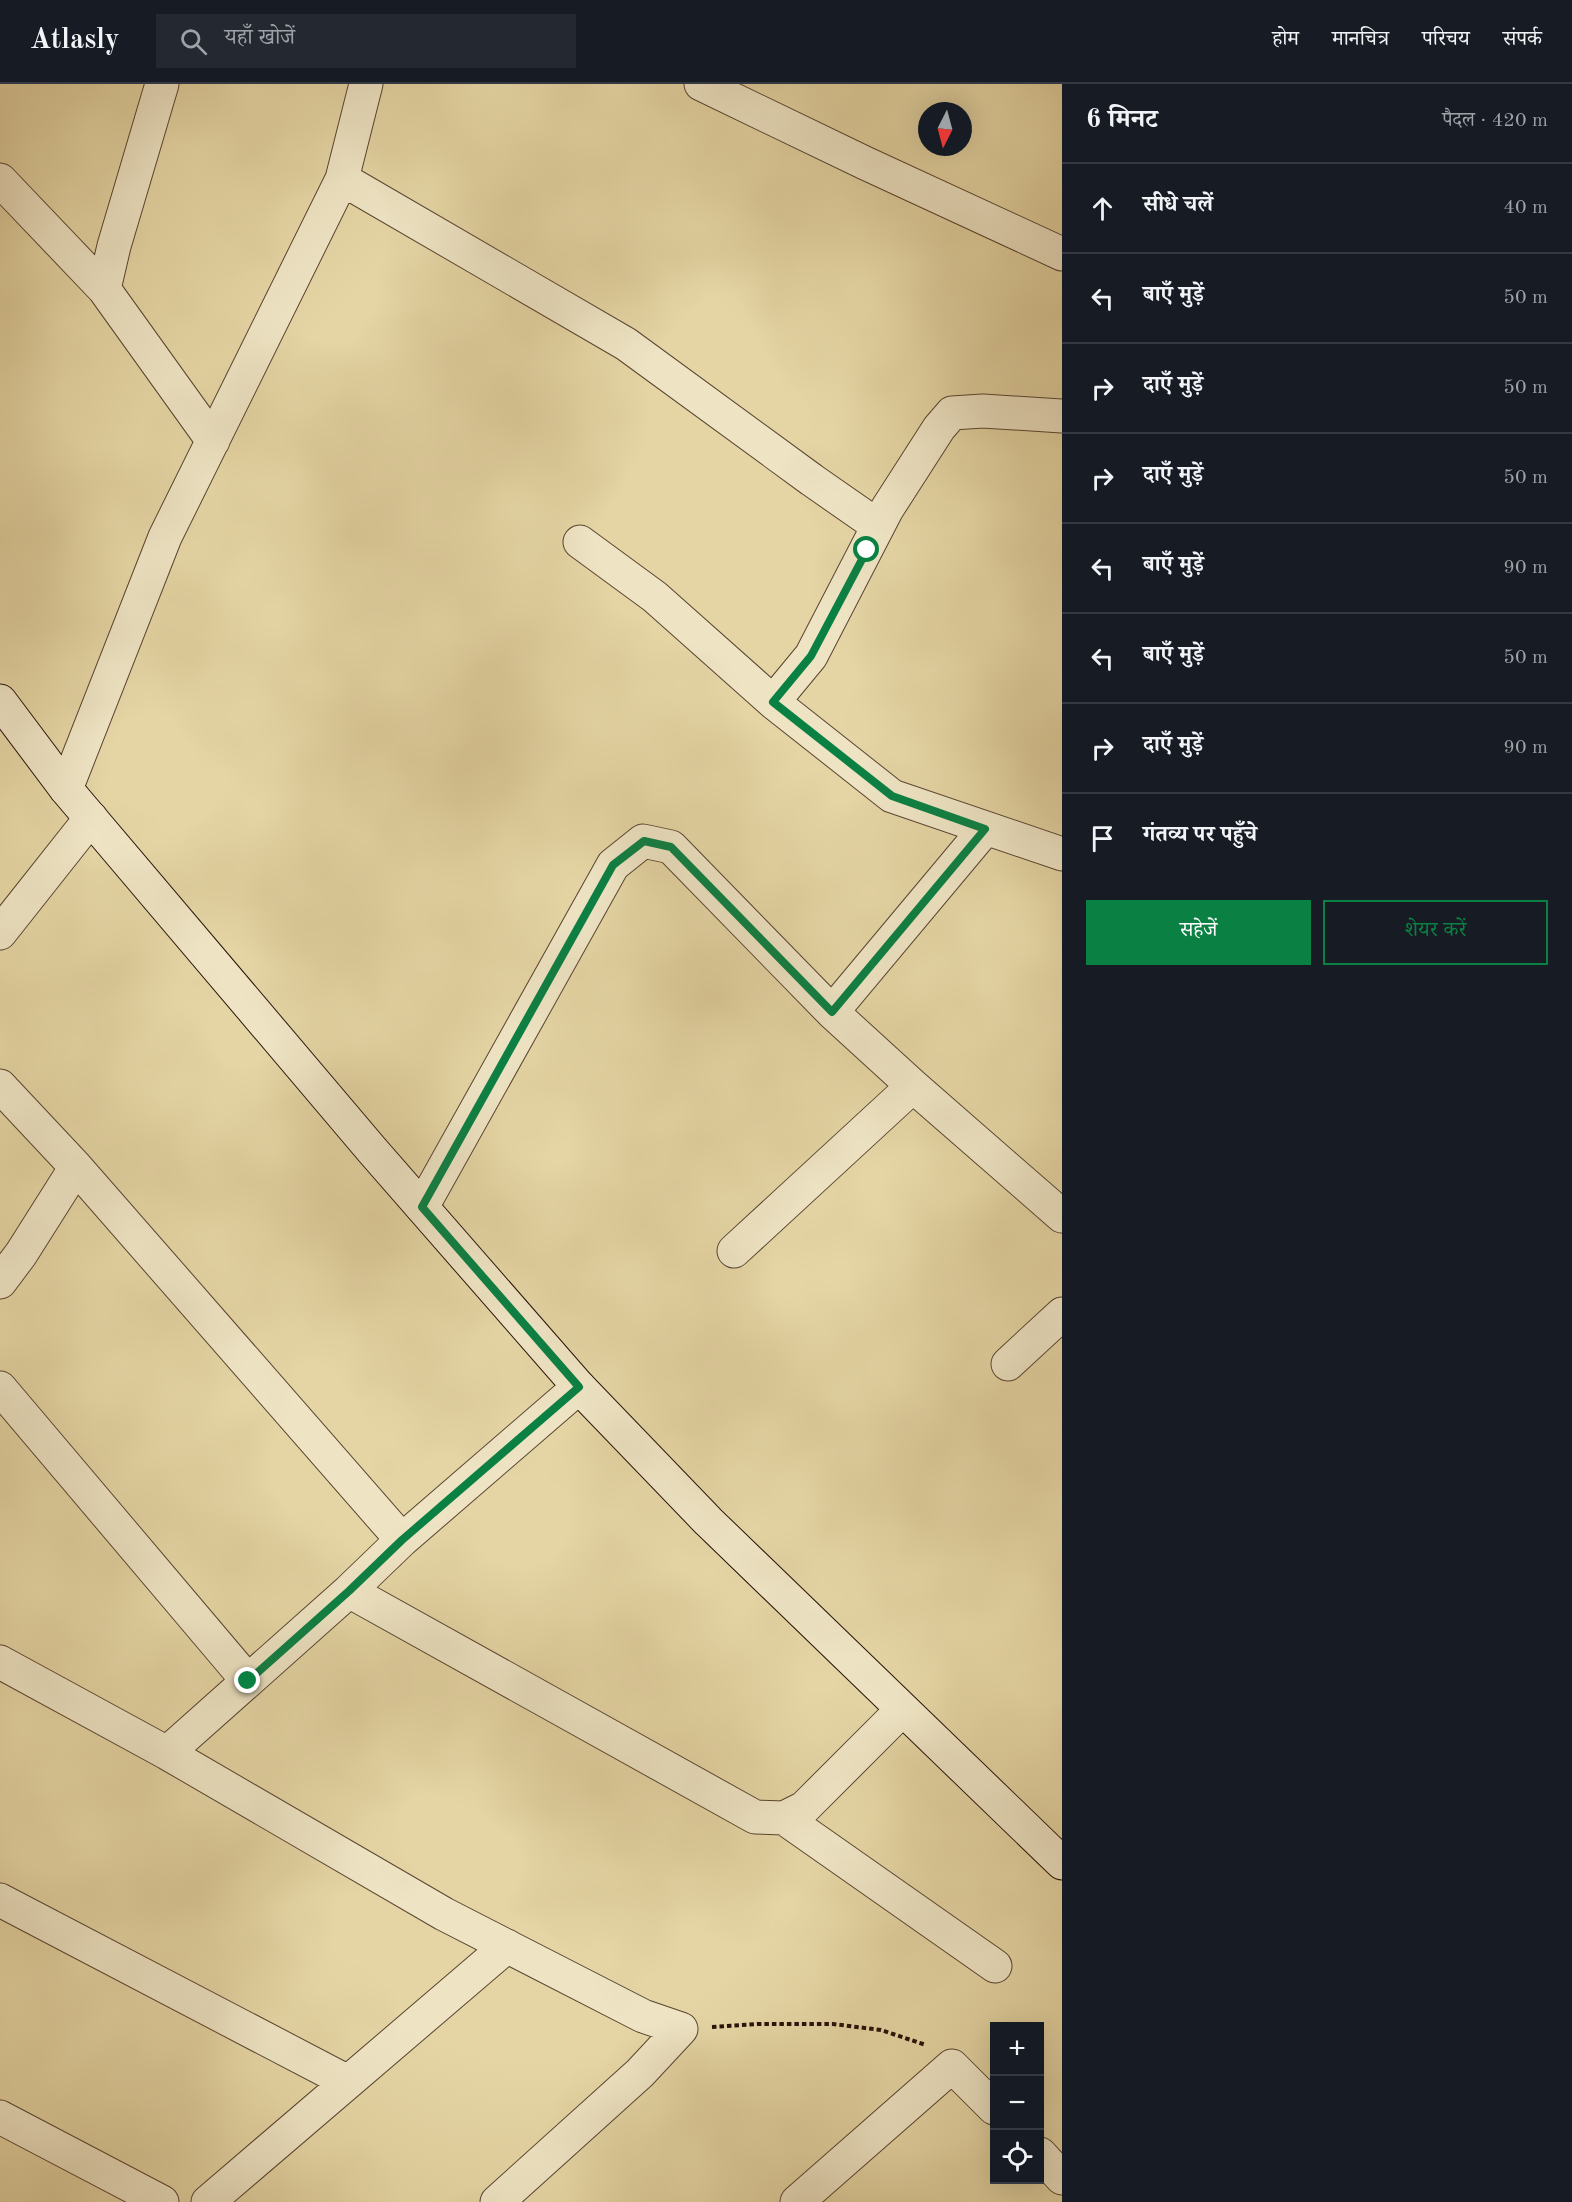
<!DOCTYPE html>
<html lang="hi">
<meta charset="utf-8">
<style>
body{margin:0;font-family:"Old Standard TT","Noto Serif Devanagari",serif;background:#242831;color:#f1f3f6}
.controls{position:absolute;right:18px;bottom:18px;display:grid;overflow:hidden;border-radius:0px;box-shadow:0 6px 24px #0002}
.controls button{width:54px;height:54px;display:grid;place-items:center;padding:0;border:0;border-bottom:2px solid #363941;background:#171b24;color:#f1f3f6;font:30px sans-serif}
.compass{position:absolute;left:918px;top:18px;width:54px;height:54px;border-radius:50%;background:#171b24;box-shadow:0 6px 24px #0002;rotate:186deg}
.stop{position:absolute;width:18px;height:18px;margin:-14px;border:4px solid #0b8043;border-radius:50%;background:#fff}
.stop.end{background:#0b8043;border-color:#fff;box-shadow:0 2px 6px #0008}
.list{margin:0;padding:0;list-style:none}
h2{display:flex;justify-content:space-between;align-items:center;height:78px;margin:0;padding:0 24px;font-size:26px}
h2 small{font-size:20px;font-weight:400;color:#9ea1a6}
.list li{display:grid;grid-template-columns:39px 1fr auto;gap:18px;align-items:center;box-sizing:border-box;height:90px;padding:0 24px;border-top:2px solid #363941}
.list b{display:block;font-size:22px;white-space:nowrap}
.list em{font-size:20px;font-style:normal;color:#9ea1a6}
.actions{display:flex;gap:12px;padding:18px 24px}
.actions a{flex:1;padding:14px 0;border:2px solid #0b8043;border-radius:0px;text-align:center;font-size:21px;color:#0b8043}
.actions .main{background:#0b8043;color:#fff}
.icon{flex:none;width:33px;height:33px;fill:none;stroke:currentColor;stroke-width:2;stroke-linecap:round;stroke-linejoin:round}
.map{position:relative;flex:none;width:1062px;height:2118px;overflow:hidden}
header{display:flex;align-items:center;gap:36px;box-sizing:border-box;height:84px;padding:0 30px;background:#171b24;border-bottom:2px solid #363941}
header strong{font-size:28px}
nav{display:flex;gap:33px;margin-inline-start:auto;font-size:21px}
.search{width:420px;height:54px;background:#242831;display:flex;align-items:center;gap:15px;box-sizing:border-box;padding:0 21px;border-radius:0px;color:#9ea1a6;font-size:22px}
main{display:flex}
aside{flex:1;background:#171b24}
.map>svg:first-child{display:block}
.lines{fill:none;stroke-linecap:round;stroke-linejoin:round}
.street-casing{stroke:#594431;stroke-width:35}
.secondary-casing{stroke:#2a140b;stroke-width:35}
.path{stroke:#2a140b;stroke-width:4;stroke-dasharray:4.5 3;stroke-linecap:butt}
.street{stroke:#eee4c4;stroke-width:33}
.secondary{stroke:#eee4c4;stroke-width:33}
.route{stroke:#0b8043;stroke-width:8}
</style>
<header>
<strong>Atlasly</strong>
<div class="search"><svg class="icon" aria-label="search" viewBox="0 0 24 24"><circle cx="10" cy="10" r="6"/><path d="M15 15l6 6"/></svg>यहाँ खोजें</div>
<nav><a>होम</a><a>मानचित्र</a><a>परिचय</a><a>संपर्क</a></nav>
</header>
<main>
<div class="map">
<svg width="1062" height="2118" viewBox="0 0 1062 2118">
<rect width="100%" height="100%" fill="#e5d5a4"/>
<filter id="stains"><feTurbulence type="fractalNoise" baseFrequency=".00333" numOctaves="4"/><feColorMatrix values="0 0 0 0 .2 0 0 0 0 .09 0 0 0 0 .02 0 0 0 .5 -.17"/></filter>
<radialGradient id="worn" r=".72"><stop offset=".6" stop-color="#630" stop-opacity="0"/><stop offset="1" stop-color="#630" stop-opacity=".3"/></radialGradient>
<g class="lines">
<defs>
<path id="street" d="M701 0 865 79 1062 170
M342 95 626 260 812 396 878 442
M0 96 104 205 213 357
M104 205 114 162 162 0
M580 458 655 513 773 618 892 712 1062 770
M773 618 811 572 887 425 939 344 952 329 983 327 1062 332
M66 705 165 453 342 95 366 0
M0 849 91 734
M832 928 985 745
M0 1002 76 1083 402 1456
M422 1123 613 781 643 757 671 763 832 928 913 1002 1062 1132
M734 1167 913 1002
M0 1198 21 1170 76 1083
M1008 1280 1062 1230
M0 1304 248 1597
M349 1507 755 1733 784 1734 804 1724 902 1626
M0 1578 167 1669 444 1830 643 1932 681 1945 640 1989 497 2118
M167 1669 349 1507 402 1456 579 1303
M784 1734 995 1882
M0 1816 348 1998
M0 2033 162 2118
M1040 2070 1062 2094
M208 2118 507 1862
M797 2118 952 1982 994 2024"/>
<path id="secondary" d="M0 617 66 705 372 1066 579 1303 708 1437 1062 1779"/>
</defs>
<use href="#street" class="street-casing"/>
<use href="#secondary" class="secondary-casing"/>
<path class="path" d="M712 1943 758 1940H833L881 1946 926 1961"/>
<use href="#street" class="street"/>
<use href="#secondary" class="secondary"/>
</g>
<g class="lines">
<path class="route" d="M248 1597 349 1507 402 1456 579 1303 422 1123 613 781 644 757 671 763 832 928 985 745 892 712 773 618 811 572 867 466"/>
</g>
<rect width="100%" height="100%" filter="url(#stains)"/>
<rect width="100%" height="100%" fill="url(#worn)"/>
</svg>
<div class="controls">
<button>+</button>
<button>−</button>
<button><svg class="icon" aria-label="locate" viewBox="0 0 24 24"><circle cx="12" cy="12" r="6"/><path d="M12 2v4M12 18v4M2 12h4M18 12h4"/></svg></button>
</div>
<svg class="compass" viewBox="-18 -18 36 36"><path d="M0-13l5 13h-10z" fill="#e53935"/><path d="M0 13l5-13h-10z" fill="#9ea1a6"/></svg>
<div class="stop" style="left:867px;top:466px"></div>
<div class="stop end" style="left:248px;top:1597px"></div>
</div>
<aside>
<h2>6 मिनट<small>पैदल · 420 m</small></h2>
<ul class="list">
<li><svg class="icon" aria-label="ahead" viewBox="0 0 24 24"><path d="M12 20V5M6 11l6-6 6 6"/></svg><div><b>सीधे चलें</b></div><em>40 m</em></li>
<li><svg class="icon" aria-label="left" viewBox="0 0 24 24"><path d="M17 20v-9H6M10 6l-5 5 5 5"/></svg><div><b>बाएँ मुड़ें</b></div><em>50 m</em></li>
<li><svg class="icon" aria-label="right" viewBox="0 0 24 24"><path d="M7 20v-9h11M14 6l5 5-5 5"/></svg><div><b>दाएँ मुड़ें</b></div><em>50 m</em></li>
<li><svg class="icon" aria-label="right" viewBox="0 0 24 24"><path d="M7 20v-9h11M14 6l5 5-5 5"/></svg><div><b>दाएँ मुड़ें</b></div><em>50 m</em></li>
<li><svg class="icon" aria-label="left" viewBox="0 0 24 24"><path d="M17 20v-9H6M10 6l-5 5 5 5"/></svg><div><b>बाएँ मुड़ें</b></div><em>90 m</em></li>
<li><svg class="icon" aria-label="left" viewBox="0 0 24 24"><path d="M17 20v-9H6M10 6l-5 5 5 5"/></svg><div><b>बाएँ मुड़ें</b></div><em>50 m</em></li>
<li><svg class="icon" aria-label="right" viewBox="0 0 24 24"><path d="M7 20v-9h11M14 6l5 5-5 5"/></svg><div><b>दाएँ मुड़ें</b></div><em>90 m</em></li>
<li><svg class="icon" aria-label="arrive" viewBox="0 0 24 24"><path d="M6 21V4h12l-3 4 3 4H6"/></svg><div><b>गंतव्य पर पहुँचे</b></div></li>
</ul>
<div class="actions"><a class="main">सहेजें</a><a>शेयर करें</a></div>
</aside>
</main>
